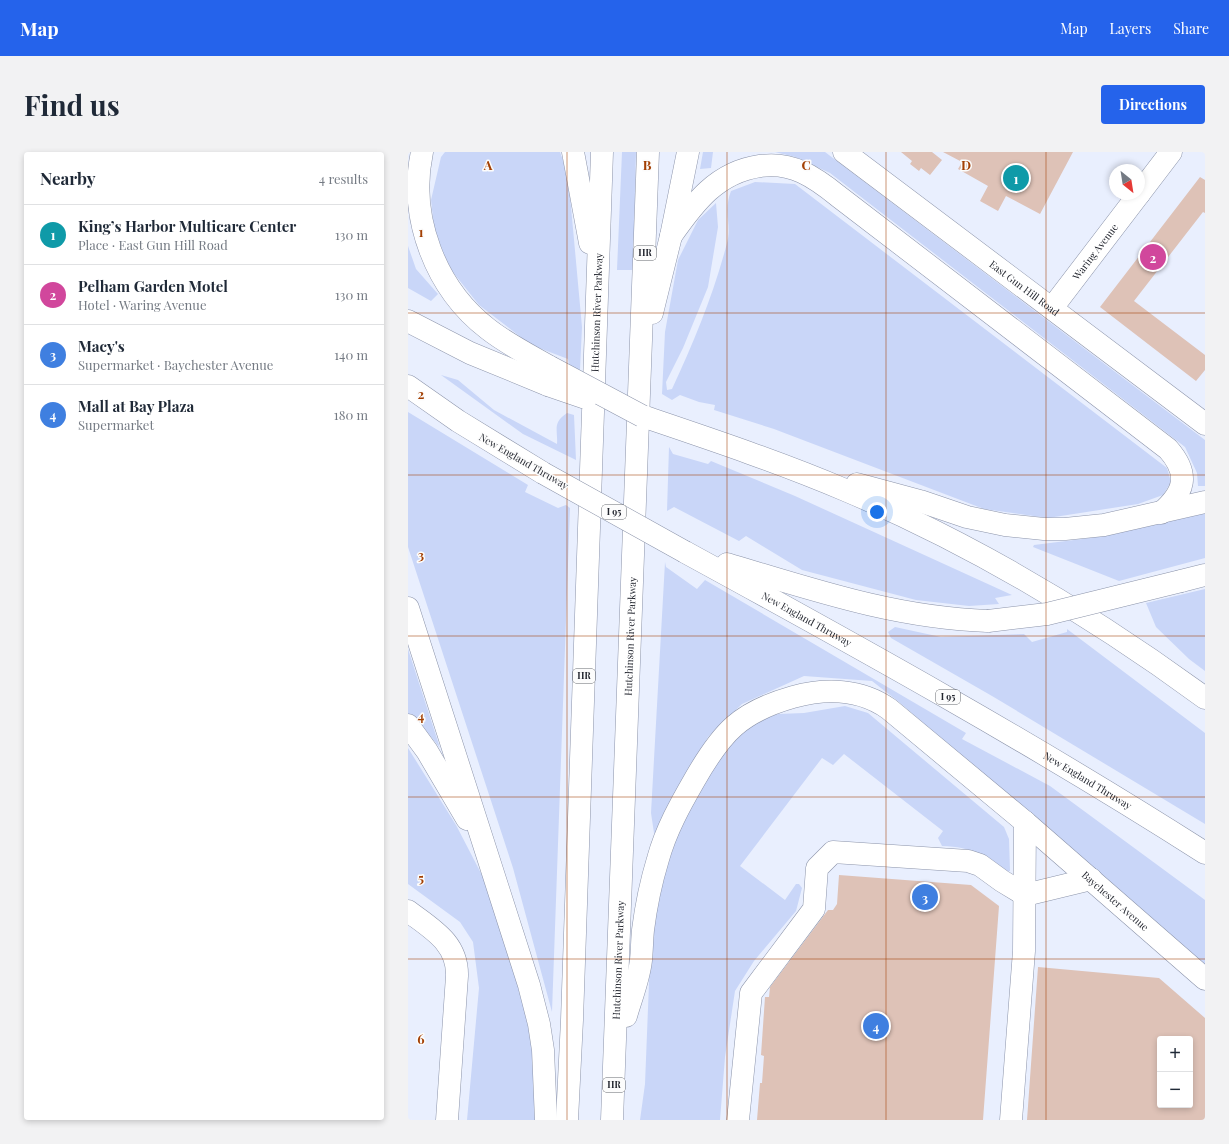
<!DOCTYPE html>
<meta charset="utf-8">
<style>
body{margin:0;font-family:"Playfair Display",serif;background:#f2f2f3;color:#1f2937}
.controls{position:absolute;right:12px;bottom:12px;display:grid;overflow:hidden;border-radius:4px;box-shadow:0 2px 6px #0003}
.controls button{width:36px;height:36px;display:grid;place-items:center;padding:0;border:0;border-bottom:1px solid #e0e1e3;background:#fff;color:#1f2937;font:20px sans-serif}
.compass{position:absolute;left:701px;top:12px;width:36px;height:36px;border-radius:50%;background:#fff;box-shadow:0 2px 6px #0003;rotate:150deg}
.you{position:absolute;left:469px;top:360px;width:14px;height:14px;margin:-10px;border:3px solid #fff;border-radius:50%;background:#1a73e8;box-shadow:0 0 0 6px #1a73e833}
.badge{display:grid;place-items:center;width:26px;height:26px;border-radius:50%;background:#2563eb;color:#fff;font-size:13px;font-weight:700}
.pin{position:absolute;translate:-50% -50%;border:2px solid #fff;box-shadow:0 1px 4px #0006}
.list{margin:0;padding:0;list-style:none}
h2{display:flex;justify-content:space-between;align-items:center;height:52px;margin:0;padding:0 16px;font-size:17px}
h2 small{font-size:13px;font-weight:400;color:#747a83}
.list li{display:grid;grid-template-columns:26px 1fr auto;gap:12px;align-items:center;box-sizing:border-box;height:60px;padding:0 16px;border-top:1px solid #e0e1e3}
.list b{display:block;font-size:15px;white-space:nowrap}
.list p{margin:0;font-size:13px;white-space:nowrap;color:#747a83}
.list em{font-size:13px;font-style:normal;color:#747a83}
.map{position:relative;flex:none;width:797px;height:968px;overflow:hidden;border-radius:4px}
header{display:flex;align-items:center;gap:24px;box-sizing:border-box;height:56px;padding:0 20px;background:#2563eb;color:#fff}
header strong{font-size:19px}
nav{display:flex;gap:22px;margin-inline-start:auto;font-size:14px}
.intro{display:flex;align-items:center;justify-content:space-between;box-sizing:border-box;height:96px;padding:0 24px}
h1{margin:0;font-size:28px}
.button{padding:10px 18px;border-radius:4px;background:#2563eb;color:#fff;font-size:14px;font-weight:700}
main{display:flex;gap:24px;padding:0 24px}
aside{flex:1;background:#fff;border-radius:4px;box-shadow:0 2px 6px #0003}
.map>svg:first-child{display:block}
.green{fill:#c9d6f8}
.building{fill:#dec2b7;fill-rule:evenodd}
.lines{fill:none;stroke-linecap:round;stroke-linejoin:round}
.minor-casing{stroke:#8c94aa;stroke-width:23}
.major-casing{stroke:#8c94aa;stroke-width:23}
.highway-casing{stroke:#8c94aa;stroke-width:23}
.minor{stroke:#fff;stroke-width:22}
.major{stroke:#fff;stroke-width:22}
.highway{stroke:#fff;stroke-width:22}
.highway-bridge-casing{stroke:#8c94aa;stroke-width:23;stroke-linecap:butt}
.highway-bridge{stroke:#fff;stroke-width:22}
.grid{fill:none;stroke:#a34004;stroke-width:1;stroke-opacity:0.55}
.labels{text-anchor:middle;stroke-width:3;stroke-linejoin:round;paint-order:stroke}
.shield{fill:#fcfcfc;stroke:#63666c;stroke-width:1}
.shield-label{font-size:9px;font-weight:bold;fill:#22252e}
.street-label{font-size:10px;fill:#22252e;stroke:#fcfcfc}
.grid-label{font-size:13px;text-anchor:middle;font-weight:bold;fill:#a34004;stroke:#fcfcfc;stroke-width:3;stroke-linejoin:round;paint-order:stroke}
</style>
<header>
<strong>Map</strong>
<nav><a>Map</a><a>Layers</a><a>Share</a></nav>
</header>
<div class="intro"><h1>Find us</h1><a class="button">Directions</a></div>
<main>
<aside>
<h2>Nearby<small>4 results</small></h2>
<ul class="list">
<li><span class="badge" style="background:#0f9aa8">1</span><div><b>King’s Harbor Multicare Center</b><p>Place · East Gun Hill Road</p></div><em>130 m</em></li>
<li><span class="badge" style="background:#d1479c">2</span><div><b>Pelham Garden Motel</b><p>Hotel · Waring Avenue</p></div><em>130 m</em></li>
<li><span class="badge" style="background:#3f7fe0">3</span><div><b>Macy's</b><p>Supermarket · Baychester Avenue</p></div><em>140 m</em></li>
<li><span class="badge" style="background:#3f7fe0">4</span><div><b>Mall at Bay Plaza</b><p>Supermarket</p></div><em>180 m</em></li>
</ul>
</aside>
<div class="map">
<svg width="797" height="968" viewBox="0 0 797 968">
<rect width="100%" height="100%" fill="#e9effe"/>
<path class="green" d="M37 0H152L160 22 174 175 172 218 161 214 160 207 123 193 71 153 44 119 27 85 23 48 33 5Z
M214 0H228L225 118H209Z
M295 0H305L303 16 292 17Z
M367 0H417L797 288V334H790L789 321 777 295 422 21 387 5Z
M347 30 387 32 759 316 763 330 755 343 730 352 640 366 576 357 366 277 306 258 307 253 291 250 272 243 264 248 254 242 257 180 270 108 290 68 308 51 310 75 300 135 275 196 258 230 259 238 264 237C286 190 306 141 319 91 324 74 315 59 323 39Z
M0 94 8 117 30 142 23 149 0 136Z
M33 223 50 228 86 258 149 292C150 278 144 271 159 261L166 263 168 308 115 282Z
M0 260 120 333 117 340 150 356 158 353 162 356 144 860 105 716 0 395Z
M261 295 265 302 300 312 303 309 387 344 604 443 587 446 591 452 561 454 508 448 394 418 338 384 331 389 266 355 259 359Z
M797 359V406L711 429 625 395 626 393 682 386Z
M257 410 258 415 289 437 297 428 558 581 554 587 642 634 797 748V817L491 550 464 529 396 524 334 552 300 585 273 633 251 682 246 681 243 661Z
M797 437V519L781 507 748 475 738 451Z
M487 475 533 485 616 482 624 490 659 480V477L797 581V672L584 544 483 486 480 480Z
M0 497 32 596 19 580 0 563Z
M437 554 460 561 596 675 601 687 602 719 594 721C570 702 566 695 534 694L530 686 535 679 436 602 425 613 414 606 332 714 377 748 388 732H391L394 736 388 759 346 809 327 839 317 905 312 968H232L237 932 243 781 257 711 295 626 342 571 370 562 396 561Z
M0 596 48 673 76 727 104 810 124 888 127 968H59L71 836 65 790 52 770 0 732Z"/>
<path class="building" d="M493 0H524L534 8 522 23 513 16 511 19 502 12 504 9Z
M535 0H665L632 62 598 44 590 59 572 49 580 34 550 17 554 10Z
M792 25 797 28V61L795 60 726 149 797 203V218L788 229 692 155Z
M431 723 563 733 591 754 575 968H349L352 931H354L356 904 353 903 357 845H361L362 835 420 758H425L429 752Z
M630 815 751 826 797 866V968H619ZM752 887H782V953H752Z"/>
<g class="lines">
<defs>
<g id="minor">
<path d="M731 42 763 0"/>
<path id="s1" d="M644 156 731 42"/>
<path d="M0 759C24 777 50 791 49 824L39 968"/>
<path d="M330 968 343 841 406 757 409 716 425 700 560 709 572 713 594 729 617 743 683 727"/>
<path d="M603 968 616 799 617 670"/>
</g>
<g id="major">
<path id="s2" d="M436 0 797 272"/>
<path id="s3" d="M617 670 797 827"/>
</g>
<g id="highway">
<path d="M14 0C0 66 28 137 80 177 99 192 121 203 142 215"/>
<path d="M165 0 182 91"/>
<path d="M263 84C286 51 309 20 352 14 366 12 381 14 394 20 407 26 419 35 430 44L760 297C782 322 777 340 753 361"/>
<path d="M244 161 263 84 280 0"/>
<path d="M0 169 62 201 140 233"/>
<path d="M0 234 50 269 135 321"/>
<path d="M234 264C302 287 371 310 437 338 565 392 685 464 797 546"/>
<path d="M449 332 512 349 559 365 597 373 636 377H657L696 373 797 350"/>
<path id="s4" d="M277 400C453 496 628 593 797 701"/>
<path d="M319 412C406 438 488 466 580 469"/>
<path d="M773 429 797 423"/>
<path d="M0 456 121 833 131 872 135 898 138 968"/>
<path d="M0 573 19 599 59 667"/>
<path d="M218 864C223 846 231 827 233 808 234 798 234 788 235 778 238 754 243 730 250 707 258 678 272 653 287 627 314 580 332 560 385 545 418 536 453 537 481 557L617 670"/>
<path id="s5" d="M159 968 164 868 194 0"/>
<path id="s6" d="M204 968 240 0"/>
</g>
</defs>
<use href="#minor" class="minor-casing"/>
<use href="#major" class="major-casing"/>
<use href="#highway" class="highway-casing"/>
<use href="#minor" class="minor"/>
<use href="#major" class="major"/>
<use href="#highway" class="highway"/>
<defs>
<path id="highway-bridge" d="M142 215 234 264
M140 233 178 246
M135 321 277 400
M580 469 639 462 773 429"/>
</defs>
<use href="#highway-bridge" class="highway-bridge-casing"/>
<use href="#highway-bridge" class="highway-bridge"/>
</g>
<path class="grid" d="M159 0V968M319 0V968M478 0V968M638 0V968M0 161H797M0 323H797M0 484H797M0 645H797M0 807H797"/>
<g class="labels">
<g class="shield">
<rect x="226" y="94" width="22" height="14" rx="3"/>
<rect x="194" y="353" width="24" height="14" rx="3"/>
<rect x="165" y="517" width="22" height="14" rx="3"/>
<rect x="528" y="538" width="24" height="14" rx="3"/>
<rect x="195" y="926" width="22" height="14" rx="3"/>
</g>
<g class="shield-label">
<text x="237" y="104">HR</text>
<text x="206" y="363">I 95</text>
<text x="176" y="527">HR</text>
<text x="540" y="548">I 95</text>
<text x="206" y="936">HR</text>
</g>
<g class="street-label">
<text dy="4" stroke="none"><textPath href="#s1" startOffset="71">Waring Avenue</textPath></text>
<text dy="4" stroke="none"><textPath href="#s2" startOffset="226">East Gun Hill Road</textPath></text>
<text dy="4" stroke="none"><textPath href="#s5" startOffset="808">Hutchinson River Parkway</textPath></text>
<text transform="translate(116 309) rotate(30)" y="4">New England Thruway</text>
<text dy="4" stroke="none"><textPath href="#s4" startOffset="139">New England Thruway</textPath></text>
<text dy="4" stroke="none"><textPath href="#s6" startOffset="484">Hutchinson River Parkway</textPath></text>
<text dy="4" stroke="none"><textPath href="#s4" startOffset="463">New England Thruway</textPath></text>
<text dy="4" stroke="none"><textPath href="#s3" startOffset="120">Baychester Avenue</textPath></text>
<text dy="4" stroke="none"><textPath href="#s6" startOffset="160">Hutchinson River Parkway</textPath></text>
</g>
</g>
<g class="grid-label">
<text x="80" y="18">A</text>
<text x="239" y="18">B</text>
<text x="398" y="18">C</text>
<text x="558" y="18">D</text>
<text x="13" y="85">1</text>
<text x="13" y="247">2</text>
<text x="13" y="408">3</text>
<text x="13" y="569">4</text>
<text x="13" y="731">5</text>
<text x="13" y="892">6</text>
</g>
</svg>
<div class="controls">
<button>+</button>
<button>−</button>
</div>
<svg class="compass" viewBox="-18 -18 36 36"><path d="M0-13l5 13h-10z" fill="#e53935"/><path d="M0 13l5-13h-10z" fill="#747a83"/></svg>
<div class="you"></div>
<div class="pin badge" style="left:608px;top:26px;background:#0f9aa8">1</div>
<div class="pin badge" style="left:745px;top:105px;background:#d1479c">2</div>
<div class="pin badge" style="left:517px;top:745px;background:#3f7fe0">3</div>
<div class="pin badge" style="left:468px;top:874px;background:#3f7fe0">4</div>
</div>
</main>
